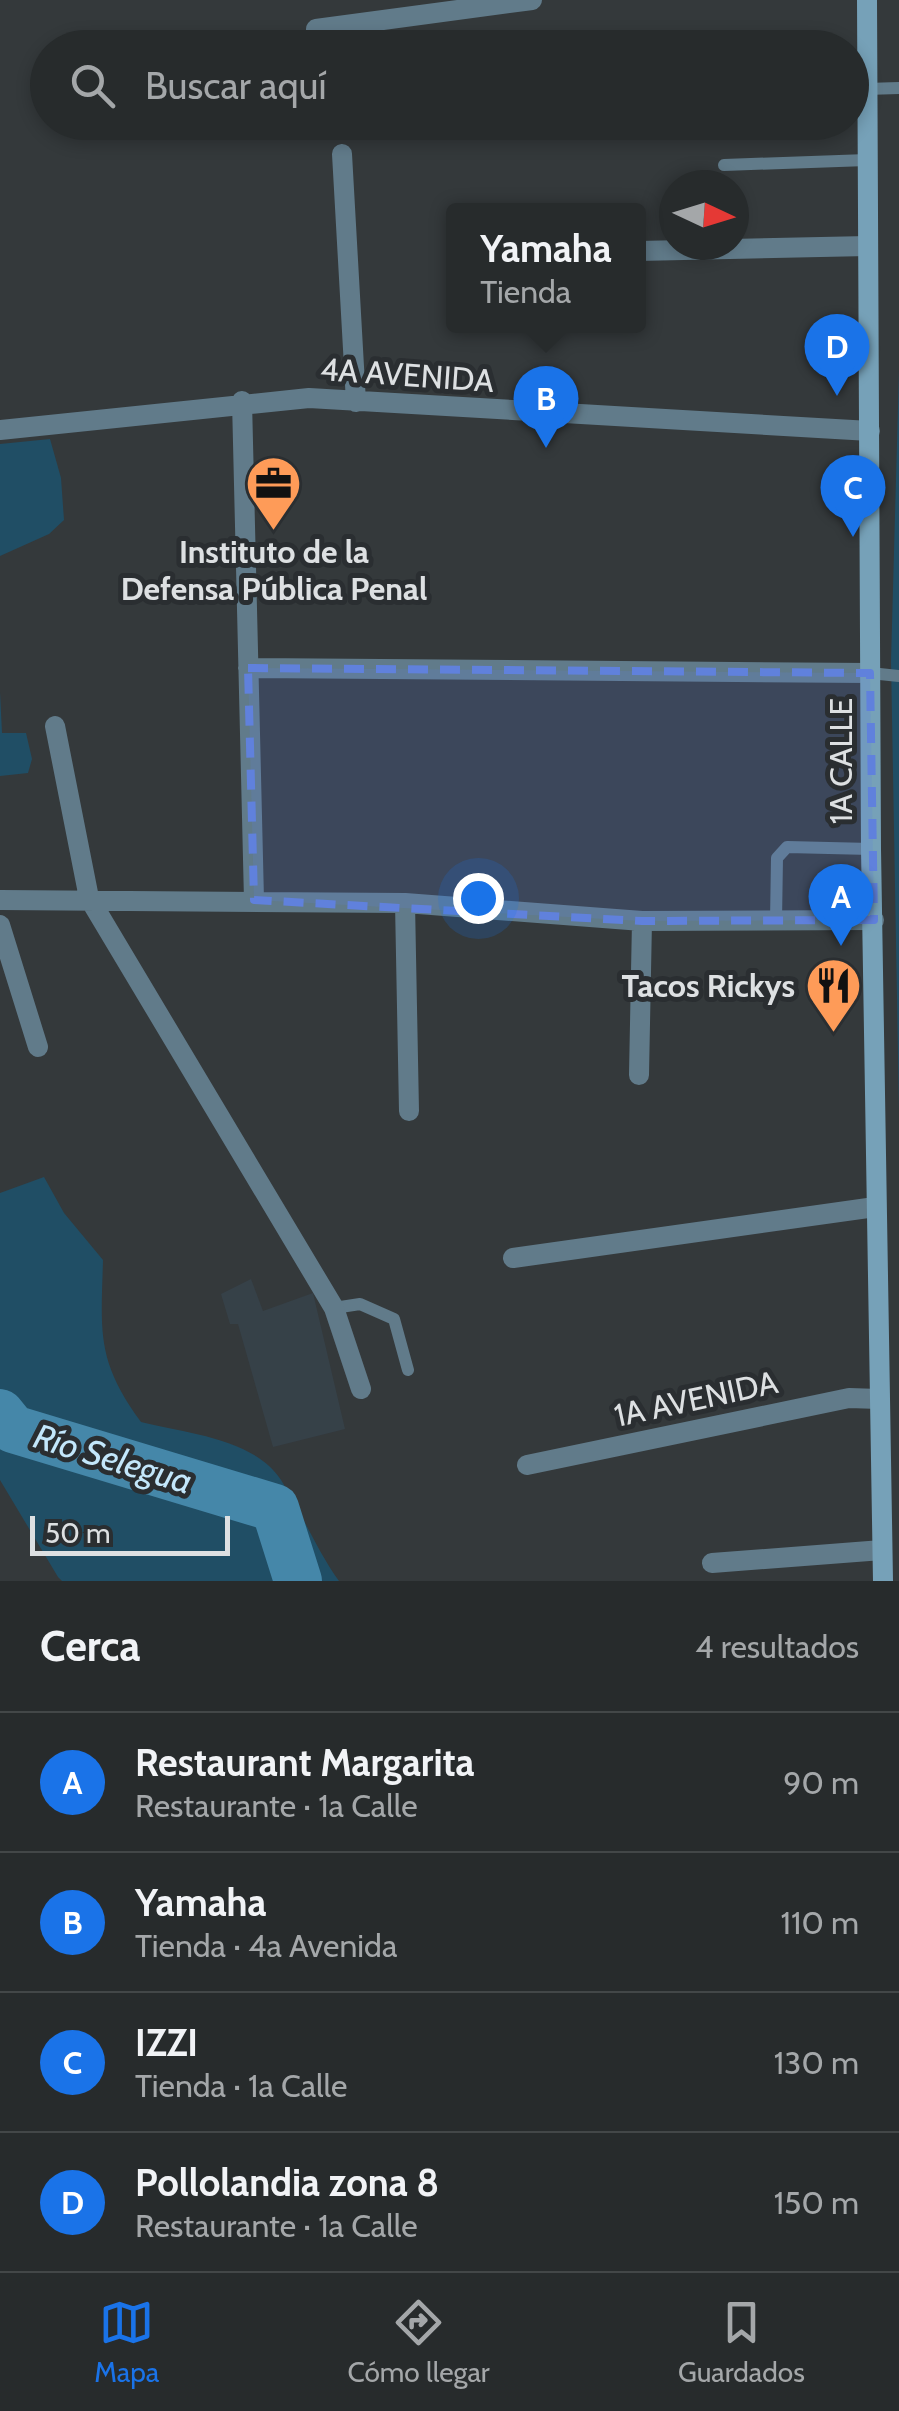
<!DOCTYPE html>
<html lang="es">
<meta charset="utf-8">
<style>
body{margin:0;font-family:Cabin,sans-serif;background:#333738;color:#f1f3f6}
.compass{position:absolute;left:659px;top:170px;width:90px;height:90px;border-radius:50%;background:#272b2c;box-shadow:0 5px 15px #0003;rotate:94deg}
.scale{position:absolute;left:30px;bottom:25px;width:200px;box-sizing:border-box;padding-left:10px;border:5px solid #dde0e2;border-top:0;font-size:28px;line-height:35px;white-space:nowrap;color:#dde0e2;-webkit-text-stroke:8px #2a2e31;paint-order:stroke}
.you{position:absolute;left:478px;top:898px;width:35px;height:35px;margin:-25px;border:8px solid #fff;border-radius:50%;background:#1a73e8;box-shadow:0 0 0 15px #1a73e833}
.badge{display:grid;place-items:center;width:65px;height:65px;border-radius:50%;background:#1a73e8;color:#fff;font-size:32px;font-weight:700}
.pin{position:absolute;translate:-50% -82px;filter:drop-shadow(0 2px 5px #0008)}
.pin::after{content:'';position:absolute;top:52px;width:35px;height:30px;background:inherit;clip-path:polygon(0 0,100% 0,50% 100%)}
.popup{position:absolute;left:446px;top:203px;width:200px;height:130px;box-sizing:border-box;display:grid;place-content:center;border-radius:10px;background:#272b2c;filter:drop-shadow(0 2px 8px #0005);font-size:32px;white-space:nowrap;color:#a4a7a9}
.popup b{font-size:38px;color:#f1f3f6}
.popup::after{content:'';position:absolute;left:50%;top:100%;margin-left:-20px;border:20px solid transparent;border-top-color:#272b2c}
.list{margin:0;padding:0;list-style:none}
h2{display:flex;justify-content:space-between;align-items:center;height:130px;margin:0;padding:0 40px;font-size:42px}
h2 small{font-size:32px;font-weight:400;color:#a4a7a9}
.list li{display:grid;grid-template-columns:65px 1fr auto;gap:30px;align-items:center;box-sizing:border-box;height:140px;padding:0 40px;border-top:2px solid #434748}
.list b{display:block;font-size:38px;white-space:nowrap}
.list p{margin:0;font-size:32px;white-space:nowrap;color:#a4a7a9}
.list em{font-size:32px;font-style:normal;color:#a4a7a9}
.icon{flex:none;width:55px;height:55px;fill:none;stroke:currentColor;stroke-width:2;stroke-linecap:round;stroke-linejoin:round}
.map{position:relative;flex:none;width:899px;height:1581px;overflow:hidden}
.search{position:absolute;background:#272b2c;box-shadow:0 5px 15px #0003;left:30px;right:30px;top:30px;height:110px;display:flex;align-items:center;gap:25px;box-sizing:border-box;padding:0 35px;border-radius:55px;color:#a4a7a9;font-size:38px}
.sheet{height:690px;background:#272b2c}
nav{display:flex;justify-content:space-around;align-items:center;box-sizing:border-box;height:140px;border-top:2px solid #434748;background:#272b2c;font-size:28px;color:#a4a7a9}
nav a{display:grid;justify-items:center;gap:5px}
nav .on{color:#1a73e8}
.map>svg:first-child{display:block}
.built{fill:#364148}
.green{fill:#204e65}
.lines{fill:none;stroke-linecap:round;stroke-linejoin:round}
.river{stroke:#4587a9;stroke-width:48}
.lane{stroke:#617b8a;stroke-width:12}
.street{stroke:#617b8a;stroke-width:20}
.secondary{stroke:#76a1b8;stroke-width:20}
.marked{fill:#6081dc;fill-opacity:0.2;stroke:#6081dc;stroke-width:8;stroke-dasharray:20 12;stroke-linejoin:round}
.labels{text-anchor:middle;stroke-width:10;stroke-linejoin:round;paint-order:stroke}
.street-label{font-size:32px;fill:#dde0e2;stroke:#2a2e31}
.poi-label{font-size:32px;font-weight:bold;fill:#dde0e2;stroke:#2a2e31}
.water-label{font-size:35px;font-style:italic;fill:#c3e7fb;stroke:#2a2e31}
</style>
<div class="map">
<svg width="899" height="1581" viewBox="0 0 899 1581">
<rect width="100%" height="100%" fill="#34393b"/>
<path class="built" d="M251 1279 263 1311 313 1293 345 1429 273 1447 238 1324H230L221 1294Z"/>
<path class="green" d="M899 370V1111L891 661Z
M50 439 61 478 64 520 49 534 0 556V444Z
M0 692 2 733H26L32 759 28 773 0 776Z
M44 1177 64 1213 103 1260C101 1332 96 1361 141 1422 184 1433 254 1438 281 1480 302 1513 316 1549 339 1581H62L58 1577 0 1480V1193Z"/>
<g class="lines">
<path class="river" d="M0 1413 13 1429 275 1508 298 1581"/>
<path class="lane" d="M866 89 899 88
M724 165 867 160
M870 673 899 676
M776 921 777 858 787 847 871 849
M334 1308 360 1304 394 1319 408 1370"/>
<path class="street" d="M316 29 532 0
M342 154 356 402
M638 251 868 246
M242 401 254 900
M0 430 309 398 870 431
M248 668 870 673
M55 726 89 898 334 1308 361 1389
M0 900 405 903 642 921 874 920
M405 903 409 1111
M0 925 38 1047
M639 1075 642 921
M513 1258 875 1207
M527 1465 849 1398 879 1399
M712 1563 882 1550"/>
<path class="secondary" d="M867 0 871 849 883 1581"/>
</g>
<path class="marked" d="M248 668 870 673 874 920 642 921 254 900Z"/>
<defs>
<symbol id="office-pin" viewBox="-11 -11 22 30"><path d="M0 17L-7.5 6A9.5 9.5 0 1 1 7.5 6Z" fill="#fe9b58" stroke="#2a2e31"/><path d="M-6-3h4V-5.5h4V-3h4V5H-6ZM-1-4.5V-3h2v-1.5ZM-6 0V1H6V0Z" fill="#111"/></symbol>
<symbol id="restaurant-pin" viewBox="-11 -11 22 30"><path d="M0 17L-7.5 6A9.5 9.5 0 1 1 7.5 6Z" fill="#fe9b58" stroke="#2a2e31"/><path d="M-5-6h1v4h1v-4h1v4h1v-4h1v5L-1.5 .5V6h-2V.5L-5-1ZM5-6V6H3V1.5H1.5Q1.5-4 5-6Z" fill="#111"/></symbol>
</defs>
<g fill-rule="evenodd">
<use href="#office-pin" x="242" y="452" width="63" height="86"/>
<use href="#restaurant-pin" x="802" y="954" width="63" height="86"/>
</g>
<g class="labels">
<g class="street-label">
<text transform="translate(407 375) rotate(4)" y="11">4A AVENIDA</text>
<text transform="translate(841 761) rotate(-90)" y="11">1A CALLE</text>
<text transform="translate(696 1399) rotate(-12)" y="11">1A AVENIDA</text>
</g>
<g class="poi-label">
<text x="274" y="563">Instituto de la<tspan x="274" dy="37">Defensa Pública Penal</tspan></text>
<text x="795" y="997" text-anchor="end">Tacos Rickys</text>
</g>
<g class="water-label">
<text transform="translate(113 1459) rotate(17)" y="12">Río Selegua</text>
</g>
</g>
</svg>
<svg class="compass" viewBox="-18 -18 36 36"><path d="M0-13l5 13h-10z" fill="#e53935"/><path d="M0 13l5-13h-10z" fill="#a4a7a9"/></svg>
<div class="scale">50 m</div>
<div class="you"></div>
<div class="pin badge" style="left:841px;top:946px">A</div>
<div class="pin badge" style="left:546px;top:448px">B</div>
<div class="popup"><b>Yamaha</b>Tienda</div>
<div class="pin badge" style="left:853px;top:537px">C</div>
<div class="pin badge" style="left:837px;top:396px">D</div>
<div class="search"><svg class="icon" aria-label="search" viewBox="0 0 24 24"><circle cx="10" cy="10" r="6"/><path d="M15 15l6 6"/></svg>Buscar aquí</div>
</div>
<section class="sheet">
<h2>Cerca<small>4 resultados</small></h2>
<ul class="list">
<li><span class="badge">A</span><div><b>Restaurant Margarita</b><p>Restaurante · 1a Calle</p></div><em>90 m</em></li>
<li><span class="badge">B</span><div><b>Yamaha</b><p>Tienda · 4a Avenida</p></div><em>110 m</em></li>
<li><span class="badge">C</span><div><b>IZZI</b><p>Tienda · 1a Calle</p></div><em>130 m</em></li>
<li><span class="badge">D</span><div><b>Pollolandia zona 8</b><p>Restaurante · 1a Calle</p></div><em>150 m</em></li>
</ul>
</section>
<nav>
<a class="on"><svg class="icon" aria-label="map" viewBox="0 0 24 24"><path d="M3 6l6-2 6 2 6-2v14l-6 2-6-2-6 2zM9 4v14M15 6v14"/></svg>Mapa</a>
<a><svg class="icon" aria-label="directions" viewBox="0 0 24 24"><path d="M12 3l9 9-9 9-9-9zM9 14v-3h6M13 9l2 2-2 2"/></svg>Cómo llegar</a>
<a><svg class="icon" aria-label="saved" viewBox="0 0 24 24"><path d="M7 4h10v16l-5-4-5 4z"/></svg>Guardados</a>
</nav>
